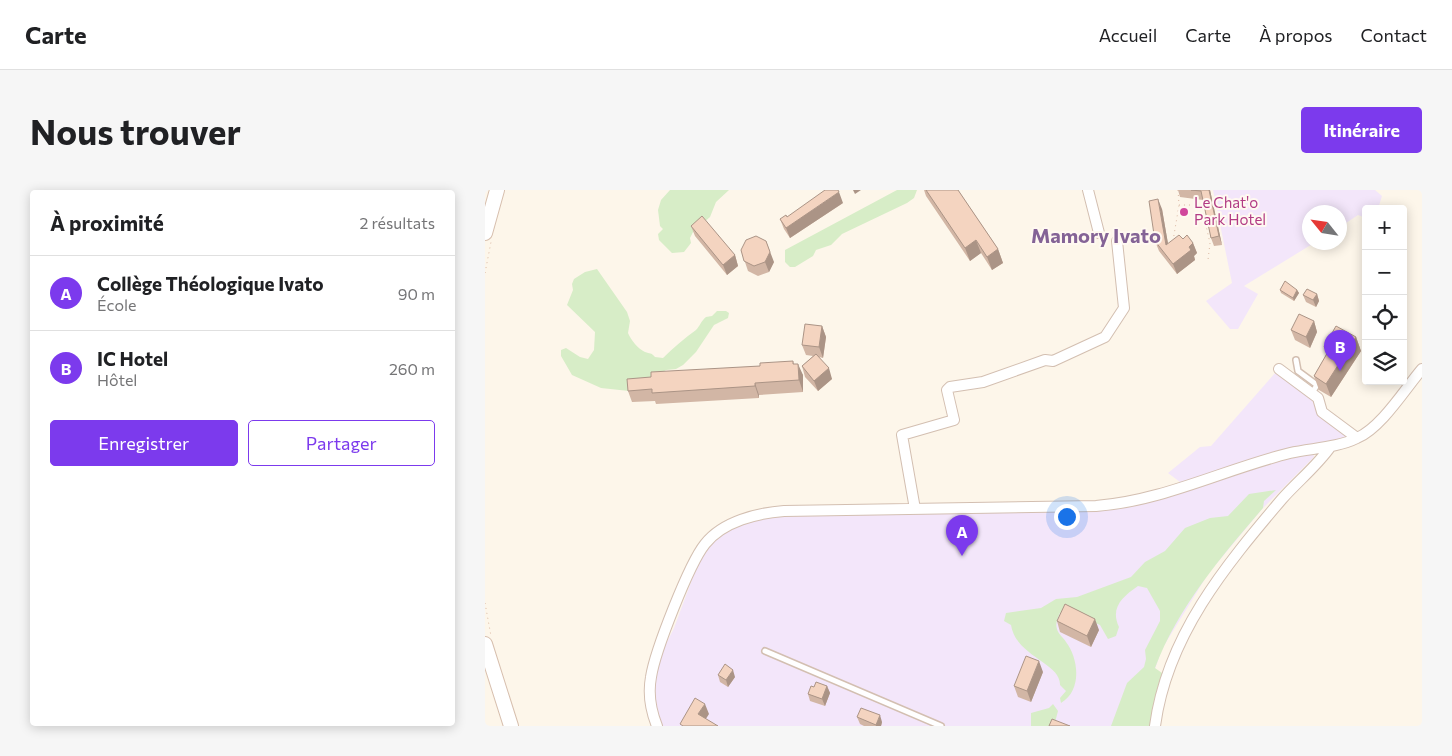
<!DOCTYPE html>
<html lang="fr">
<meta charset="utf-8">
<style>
body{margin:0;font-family:Commissioner,sans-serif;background:#f6f6f6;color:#202124}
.controls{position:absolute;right:15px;top:15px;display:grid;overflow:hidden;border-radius:5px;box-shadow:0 2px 12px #0003}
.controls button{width:45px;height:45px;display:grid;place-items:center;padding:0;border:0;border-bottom:1px solid #e0e0e0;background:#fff;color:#202124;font:25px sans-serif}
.compass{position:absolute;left:817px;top:15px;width:45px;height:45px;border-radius:50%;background:#fff;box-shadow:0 2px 12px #0003;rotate:300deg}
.you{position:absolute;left:581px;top:326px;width:18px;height:18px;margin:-12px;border:4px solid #fff;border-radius:50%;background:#1a73e8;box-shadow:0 0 0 8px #1a73e833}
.badge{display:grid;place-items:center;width:32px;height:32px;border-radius:50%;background:#7c3aed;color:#fff;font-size:16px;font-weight:700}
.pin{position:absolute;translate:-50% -41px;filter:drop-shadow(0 1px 2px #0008)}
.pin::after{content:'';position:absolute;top:26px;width:18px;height:15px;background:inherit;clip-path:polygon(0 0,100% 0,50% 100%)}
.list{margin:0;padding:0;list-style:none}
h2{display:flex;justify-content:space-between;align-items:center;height:65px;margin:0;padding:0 20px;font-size:21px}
h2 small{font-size:16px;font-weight:400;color:#757577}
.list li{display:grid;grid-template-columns:32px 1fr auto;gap:15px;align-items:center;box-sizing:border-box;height:75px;padding:0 20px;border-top:1px solid #e0e0e0}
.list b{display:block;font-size:19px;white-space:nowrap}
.list p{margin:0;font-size:16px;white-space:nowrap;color:#757577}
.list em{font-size:16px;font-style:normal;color:#757577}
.actions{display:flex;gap:10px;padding:15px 20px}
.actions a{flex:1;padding:11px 0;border:1px solid #7c3aed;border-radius:5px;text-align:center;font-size:18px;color:#7c3aed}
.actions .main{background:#7c3aed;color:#fff}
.icon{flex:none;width:28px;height:28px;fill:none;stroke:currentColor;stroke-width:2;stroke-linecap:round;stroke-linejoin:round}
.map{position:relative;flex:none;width:937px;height:536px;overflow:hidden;border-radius:5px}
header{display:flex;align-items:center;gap:30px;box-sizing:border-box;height:70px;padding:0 25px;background:#fff;border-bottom:1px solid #e0e0e0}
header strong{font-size:24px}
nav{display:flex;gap:28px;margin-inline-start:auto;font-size:18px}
.intro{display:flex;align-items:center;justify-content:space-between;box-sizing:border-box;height:120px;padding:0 30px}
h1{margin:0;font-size:35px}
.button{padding:12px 22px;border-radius:5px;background:#7c3aed;color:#fff;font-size:18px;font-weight:700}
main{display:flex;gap:30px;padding:0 30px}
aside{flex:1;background:#fff;border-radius:5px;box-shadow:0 2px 12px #0003}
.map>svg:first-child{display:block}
.education{fill:#f3e6fa}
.green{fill:#d7edc7}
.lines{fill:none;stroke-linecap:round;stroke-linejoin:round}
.lane-casing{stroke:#d3bfb1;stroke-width:8}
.street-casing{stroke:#d3bfb1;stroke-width:12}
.secondary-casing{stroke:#d7bfae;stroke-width:16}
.path{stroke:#dab7a2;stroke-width:1;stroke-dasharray:1 4;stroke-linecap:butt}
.lane{stroke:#fff;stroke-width:5}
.street{stroke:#fff;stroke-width:10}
.secondary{stroke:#fff;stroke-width:14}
.wall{fill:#d2b6a5}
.shaded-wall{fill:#ab9486}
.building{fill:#f4d4c0;stroke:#ab9486}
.hotel-dot{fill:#d1479c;stroke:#fff9f1;stroke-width:2}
.labels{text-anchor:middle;stroke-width:4;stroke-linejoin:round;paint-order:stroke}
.hotel-label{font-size:15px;fill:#b23c85;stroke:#fff9f1;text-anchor:start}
.district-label{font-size:20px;font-weight:bold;fill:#846396;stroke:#fff9f1}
</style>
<header>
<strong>Carte</strong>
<nav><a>Accueil</a><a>Carte</a><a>À propos</a><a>Contact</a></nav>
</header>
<div class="intro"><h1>Nous trouver</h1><a class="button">Itinéraire</a></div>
<main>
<aside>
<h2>À proximité<small>2 résultats</small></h2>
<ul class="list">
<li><span class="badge">A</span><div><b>Collège Théologique Ivato</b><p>École</p></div><em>90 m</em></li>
<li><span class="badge">B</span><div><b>IC Hotel</b><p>Hôtel</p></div><em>260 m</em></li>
</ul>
<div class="actions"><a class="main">Enregistrer</a><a>Partager</a></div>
</aside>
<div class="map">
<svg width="937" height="536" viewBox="0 0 937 536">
<rect width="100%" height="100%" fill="#fdf6ea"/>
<path class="education" d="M728 0H890L897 6 893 19H881V28L873 25 855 37 854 22H824V52L829 53 759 96 773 104 753 139H745L721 111 747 93Z
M791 182 826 208 834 225 860 244V248L828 262 829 267 778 318 723 384 677 459 650 536H175L169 515 170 489 176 464 189 438 212 376 223 357 241 342 274 327 298 324H464L611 320 693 300 695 292 683 283 715 257 726 256Z"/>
<path class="green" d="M185 0H244L231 12 225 27 208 42 205 48 206 53 199 62 187 63 174 50 173 44 178 39 175 36 173 20 176 10Z
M412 0H432L429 8 422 13 357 44 346 55 331 60 328 66 310 77H305L300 72V60Z
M112 79 142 122 145 131 143 143C146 150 153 159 160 162 165 164 166 162 170 167L178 168C188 158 200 148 211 140 215 136 216 131 221 127L227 126 232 121H241L244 123 243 128 229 135 211 162 198 175 191 179 181 180 144 201 116 198 87 185 76 166V160L81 158 95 167 103 169 109 160 110 142 82 115 88 100 87 94 89 89 100 82Z
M791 300 779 311 778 318C736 367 693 417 670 478L677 483 676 496 670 507 665 536H626L642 493 659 477 661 469 660 460 675 431V421L662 398 653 396C637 407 625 418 634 437L631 446 623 449 615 435 583 421 575 423C573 428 570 433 572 439 573 444 579 448 581 452 594 469 597 501 576 513L575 508 581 501 575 495C576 473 531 467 526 435L519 431 521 423 556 418 571 409 592 407 646 387 660 372 680 361 700 338 725 328 743 326 764 304Z
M568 514 573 521 569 536H546V523L564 518Z"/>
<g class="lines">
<defs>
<path id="lane" d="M811 170 813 181 832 195 827 203
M280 461 456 536"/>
<path id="street" d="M603 0 614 43
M794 179 833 208 837 222 872 248
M430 319 417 245 469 230 462 200 465 197 498 192 560 170 568 171 620 147 639 118 632 51
M172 536C166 521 163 503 166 487 170 461 204 374 220 354 238 331 273 323 299 321L611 316C678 311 740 279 805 263 827 258 852 258 872 248 896 238 920 199 937 179
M670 536C682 446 740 376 797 309 813 291 832 276 846 256"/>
<path id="secondary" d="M0 43 12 0
M0 454 26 536"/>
</defs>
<use href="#lane" class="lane-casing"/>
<use href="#street" class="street-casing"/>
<use href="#secondary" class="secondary-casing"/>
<path class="path" d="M693 0 694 15H713L717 18 725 53 723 70
M688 51 694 15
M0 83 6 52
M0 413 6 446"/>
<use href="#lane" class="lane"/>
<use href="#street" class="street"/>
<use href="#secondary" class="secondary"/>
</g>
<path class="wall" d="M439 0H473L513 59 518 73 507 80 496 63 485 71 441 6Z
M693 0H725L737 55 729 56 726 48 718 10 695 7Z
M358 13 305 48 299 39 295 29Z
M677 19 683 54 698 49 708 53 712 63 709 66 710 70 692 84 674 61 670 51Z
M206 36 250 65 253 76 242 85 210 46Z
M256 60 289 72 284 82 273 86 263 81Z
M795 100H812L814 103 809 111 796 103Z
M832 104 834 111 831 117 821 112 818 105Z
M829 131 832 142 825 158 810 150 806 140Z
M337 136 341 147 338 168 334 167 347 189 333 201 320 187 317 176 328 166 321 165 317 155Z
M871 147 876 161 846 207 834 200 829 186 842 164 839 157Z
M308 171 309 174 318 185V202L274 205V208L171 214 170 211 147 212 143 201 166 187 275 176Z
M572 431 614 440 606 457 575 442Z
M558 482 546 512 533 507 529 496Z
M233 485 250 487 243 497 235 492Z
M342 496 345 503 340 516 325 511 323 504 329 497Z
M372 527 397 532 396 536H379L375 534Z"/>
<path class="shaded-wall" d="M368 0H376L370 4Z
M724 0H725L737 55 734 46Z
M354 2 358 13 305 48 301 38Z
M673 9 677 19 685 65 681 55Z
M491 50 496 63 485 71 480 58Z
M281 51 289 72 284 82 280 72Z
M708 53 712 63 709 66 710 70 692 84 688 74 704 57Z
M513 59 518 73 507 80 502 67Z
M250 65 253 76 242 85 238 75Z
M812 100 814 103 809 111 808 108Z
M832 104 834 111 831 117 828 110Z
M920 125 922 132 918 138V127Z
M829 131 832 142 825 158 821 147Z
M337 136 341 147 338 168 334 157Z
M871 147 876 161 846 207 841 194Z
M313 174 318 185V202L314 190Z
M344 178 347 189 333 201 329 191Z
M270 193 274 205V208L270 196Z
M610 429 614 440 606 457 602 446Z
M554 471 558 482 546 512 542 501Z
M248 480 250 487 243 497 241 490Z
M342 496 345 503 340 516 337 509Z
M220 514 224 524 217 535 213 524Z
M395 525 397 532 396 536H391V535Z"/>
<path class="building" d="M340 0H353L354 2 301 38 295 29 301 25 302 27Z
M441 0H473L513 59 502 67 491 50 480 58Z
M706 0H724L734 46 726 48 716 1Z
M673 9 681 55 694 45 698 49 702 45 708 53 704 57 706 60 688 74 670 51 664 11Z
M217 26 250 65 238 75 206 36Z
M271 46 281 51 285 62 280 72 269 76 259 71 256 60 261 50Z
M800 91 812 100 808 108 795 100Z
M822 99 832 104 828 110 818 105Z
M814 124 829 131 821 147 806 140Z
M320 134 337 136 334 157 317 155Z
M851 136 871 147 841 194 829 186 844 160 839 157Z
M331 164 344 178 329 191 317 176Z
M308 171V174H313L314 190 270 193V196L167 203V199L143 201 142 189 166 187V182L275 176V173Z
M580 414 610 429 602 446 572 431Z
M541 466 554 471 542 501 529 496Z
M240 474 248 480 241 490 233 485Z
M331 492 342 496 337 509 323 504 326 496 329 497Z
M210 508 220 514 213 524 233 536H198L195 534Z
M376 518 395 525 391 535 372 527Z
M567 529 585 536H564Z"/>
<circle class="hotel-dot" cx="699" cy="22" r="5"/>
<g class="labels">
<g class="hotel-label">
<text x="709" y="18">Le Chat'o<tspan x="709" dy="17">Park Hotel</tspan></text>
</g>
<g class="district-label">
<text x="611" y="53">Mamory Ivato</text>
</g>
</g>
</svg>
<div class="controls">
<button>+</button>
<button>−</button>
<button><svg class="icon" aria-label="locate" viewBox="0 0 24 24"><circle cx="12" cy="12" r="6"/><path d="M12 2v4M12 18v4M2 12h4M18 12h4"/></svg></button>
<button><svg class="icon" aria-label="layers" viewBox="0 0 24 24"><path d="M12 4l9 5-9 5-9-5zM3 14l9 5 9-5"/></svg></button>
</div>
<svg class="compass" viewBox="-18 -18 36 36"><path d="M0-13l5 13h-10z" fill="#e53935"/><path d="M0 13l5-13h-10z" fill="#757577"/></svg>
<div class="you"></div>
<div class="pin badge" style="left:477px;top:366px">A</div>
<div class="pin badge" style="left:855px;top:181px">B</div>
</div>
</main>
